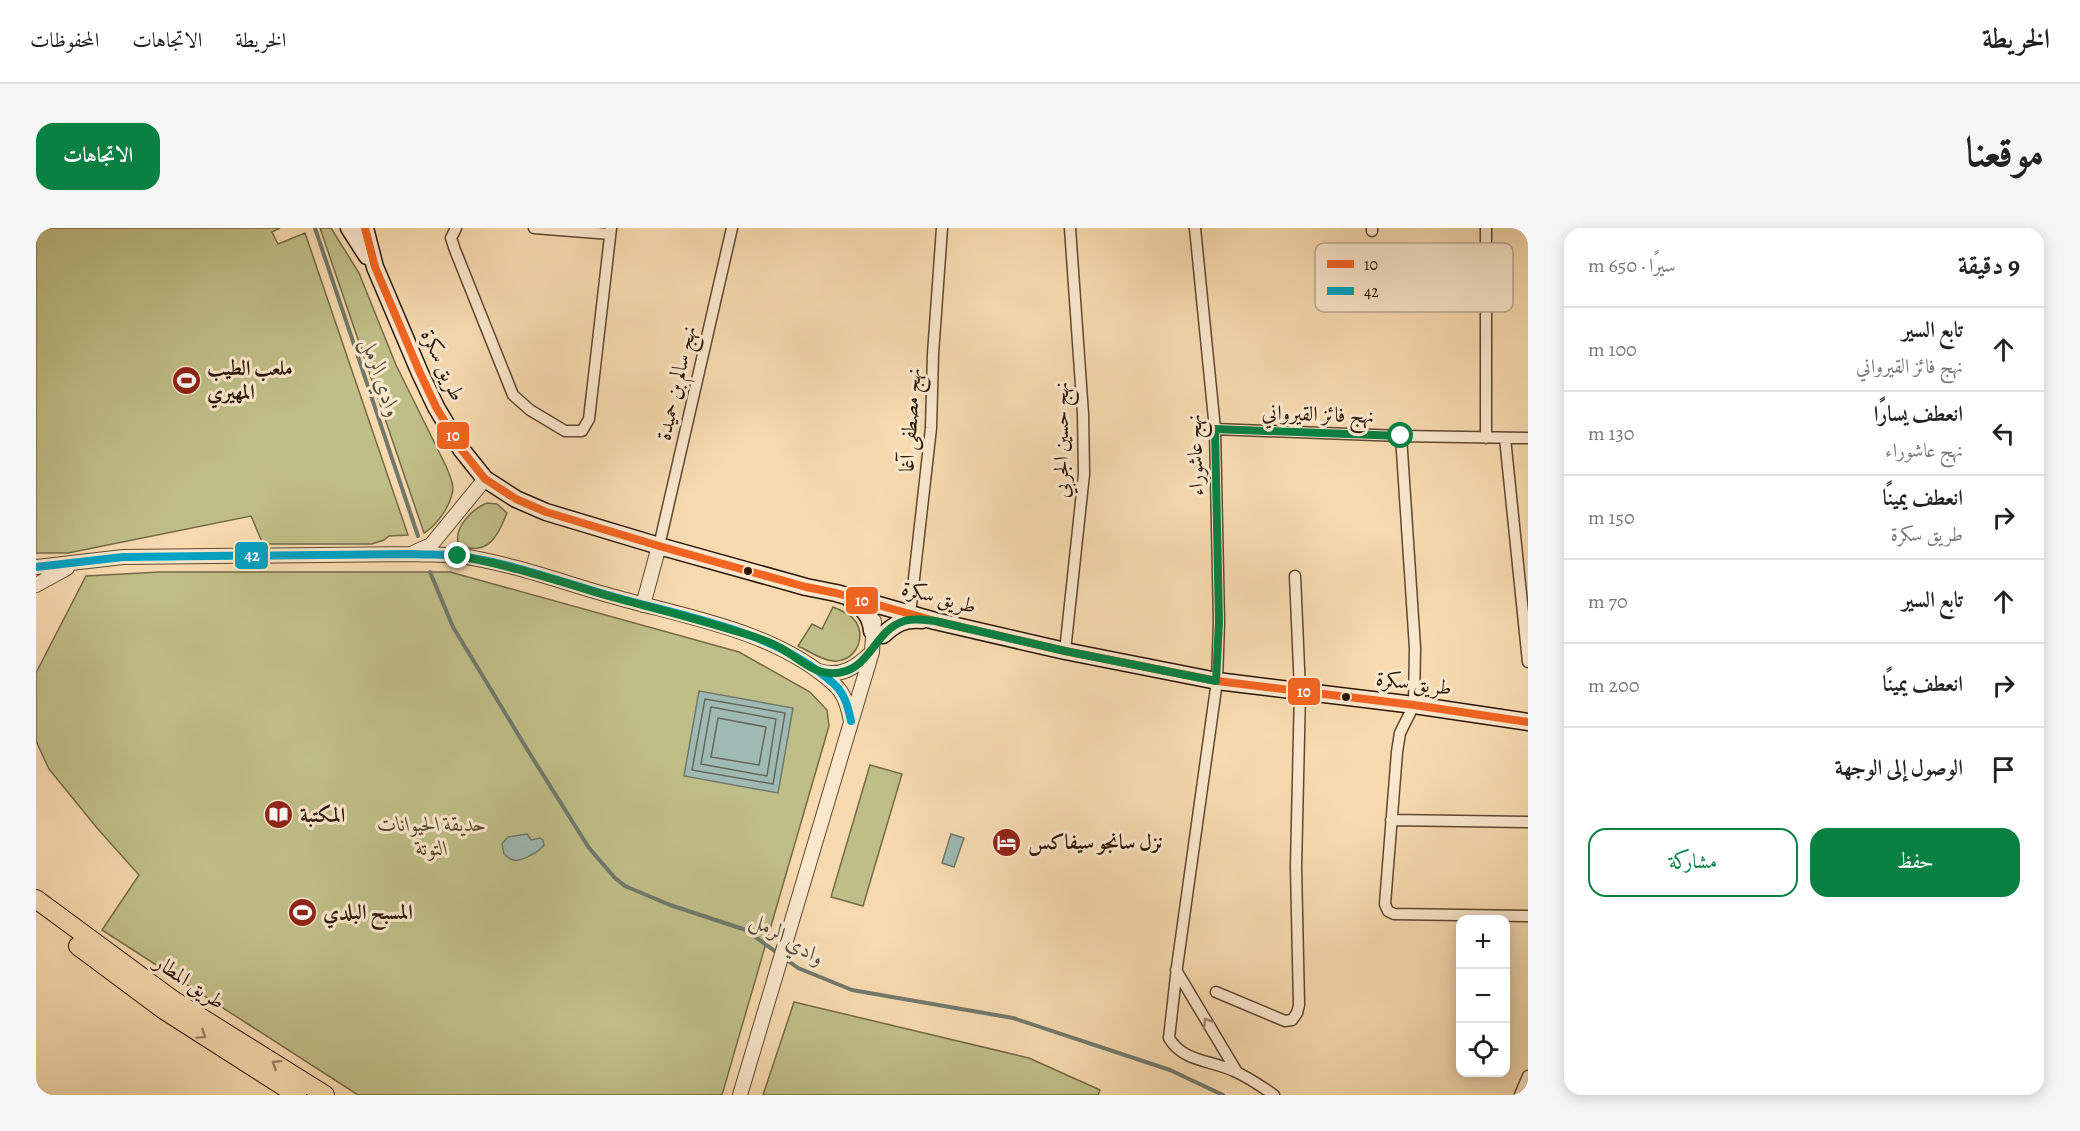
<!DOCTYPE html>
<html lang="ar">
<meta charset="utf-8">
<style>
body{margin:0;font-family:Alegreya,Amiri,serif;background:#f6f6f6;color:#222;direction:rtl}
.controls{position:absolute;right:18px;bottom:18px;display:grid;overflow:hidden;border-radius:12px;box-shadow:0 3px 15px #0003}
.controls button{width:54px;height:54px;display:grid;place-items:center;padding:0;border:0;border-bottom:2px solid #e0e0e0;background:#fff;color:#222;font:30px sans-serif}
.stop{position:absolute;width:18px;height:18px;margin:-14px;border:4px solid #0b8043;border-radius:50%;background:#fff}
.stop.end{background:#0b8043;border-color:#fff;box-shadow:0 2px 6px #0008}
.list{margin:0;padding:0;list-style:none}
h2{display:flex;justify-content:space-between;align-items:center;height:78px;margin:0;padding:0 24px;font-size:26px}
h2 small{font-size:20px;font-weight:400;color:#767676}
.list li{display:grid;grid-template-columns:39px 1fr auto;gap:18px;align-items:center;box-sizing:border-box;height:84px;padding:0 24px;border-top:2px solid #e0e0e0}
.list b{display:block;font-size:22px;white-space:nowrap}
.list p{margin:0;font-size:20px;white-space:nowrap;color:#767676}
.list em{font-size:20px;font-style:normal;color:#767676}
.actions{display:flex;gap:12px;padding:18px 24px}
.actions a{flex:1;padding:14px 0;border:2px solid #0b8043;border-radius:18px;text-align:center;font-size:21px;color:#0b8043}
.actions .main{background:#0b8043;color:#fff}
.icon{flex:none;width:33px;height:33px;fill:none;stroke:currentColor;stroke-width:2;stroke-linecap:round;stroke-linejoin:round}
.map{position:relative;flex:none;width:1492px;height:867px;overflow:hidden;direction:ltr;border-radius:18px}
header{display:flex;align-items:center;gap:36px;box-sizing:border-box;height:84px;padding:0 30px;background:#fff;border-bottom:2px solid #e0e0e0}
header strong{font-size:28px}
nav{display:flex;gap:33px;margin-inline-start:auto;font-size:21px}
.intro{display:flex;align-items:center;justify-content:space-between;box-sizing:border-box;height:144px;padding:0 36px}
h1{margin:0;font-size:42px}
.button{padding:15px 27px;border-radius:18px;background:#0b8043;color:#fff;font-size:21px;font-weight:700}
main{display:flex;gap:36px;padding:0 36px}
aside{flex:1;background:#fff;border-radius:18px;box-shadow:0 3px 15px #0003}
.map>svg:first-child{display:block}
.green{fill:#c0be88;stroke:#766a47;stroke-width:1.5}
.water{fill:#9ebab2;stroke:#71796d;stroke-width:1.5}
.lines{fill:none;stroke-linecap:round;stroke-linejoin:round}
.shore{stroke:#66685c;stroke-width:1.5}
.stream{stroke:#71796d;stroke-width:4}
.minor-casing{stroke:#604830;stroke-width:13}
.tertiary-casing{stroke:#604830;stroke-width:16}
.secondary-casing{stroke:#2d1706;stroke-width:19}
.primary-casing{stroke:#2d1706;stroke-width:20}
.minor{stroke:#fae7cc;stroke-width:10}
.tertiary{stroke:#fae7cc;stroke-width:14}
.secondary{stroke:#fae7cc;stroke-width:16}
.primary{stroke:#f7dab0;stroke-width:18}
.bus-1-casing{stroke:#fae7cc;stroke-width:12}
.bus-2-casing{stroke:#fae7cc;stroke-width:12}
.bus-1{stroke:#f26522;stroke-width:8}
.bus-2{stroke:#02a2c4;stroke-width:8}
.oneway{stroke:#9e8973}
.oneway2{stroke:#9c8264}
.route{stroke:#0b8043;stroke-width:8}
.bus-dot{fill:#2d1706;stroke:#fae7cc;stroke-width:2}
.labels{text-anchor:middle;stroke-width:6;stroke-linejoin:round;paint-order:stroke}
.street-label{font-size:21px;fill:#2d1706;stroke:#fae7cc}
.poi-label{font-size:21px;font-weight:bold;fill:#2d1706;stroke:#fae7cc;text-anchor:start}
.park-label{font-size:21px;font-style:italic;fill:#59492d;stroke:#fae7cc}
.water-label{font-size:22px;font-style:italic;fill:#555042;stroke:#fae7cc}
.key{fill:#fae7cc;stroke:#bca991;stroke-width:1.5}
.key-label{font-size:16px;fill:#2d1706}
.line-badge{stroke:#fae7cc;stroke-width:2}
.badge-label{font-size:16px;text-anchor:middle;font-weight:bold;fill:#fff}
</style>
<header>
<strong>الخريطة</strong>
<nav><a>الخريطة</a><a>الاتجاهات</a><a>المحفوظات</a></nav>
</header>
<div class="intro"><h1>موقعنا</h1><a class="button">الاتجاهات</a></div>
<main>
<aside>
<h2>9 دقيقة<small>سيرًا · 650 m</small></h2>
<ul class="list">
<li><svg class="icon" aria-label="ahead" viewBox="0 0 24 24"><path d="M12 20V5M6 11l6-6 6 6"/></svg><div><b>تابع السير</b><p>نهج فائز القيرواني</p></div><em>100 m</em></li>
<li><svg class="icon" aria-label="left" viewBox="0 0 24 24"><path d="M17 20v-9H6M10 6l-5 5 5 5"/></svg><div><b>انعطف يسارًا</b><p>نهج عاشوراء</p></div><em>130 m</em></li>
<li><svg class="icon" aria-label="right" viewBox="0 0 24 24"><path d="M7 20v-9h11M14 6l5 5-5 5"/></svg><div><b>انعطف يمينًا</b><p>طريق سكرة</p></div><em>150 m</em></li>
<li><svg class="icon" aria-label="ahead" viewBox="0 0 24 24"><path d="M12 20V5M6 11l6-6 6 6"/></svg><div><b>تابع السير</b></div><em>70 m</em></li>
<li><svg class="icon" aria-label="right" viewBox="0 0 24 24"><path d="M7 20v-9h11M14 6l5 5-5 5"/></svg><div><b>انعطف يمينًا</b></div><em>200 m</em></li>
<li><svg class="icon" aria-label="arrive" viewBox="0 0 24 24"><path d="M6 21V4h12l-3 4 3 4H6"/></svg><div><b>الوصول إلى الوجهة</b></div></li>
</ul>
<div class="actions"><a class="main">حفظ</a><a>مشاركة</a></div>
</aside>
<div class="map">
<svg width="1492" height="867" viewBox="0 0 1492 867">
<rect width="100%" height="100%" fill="#f7dab0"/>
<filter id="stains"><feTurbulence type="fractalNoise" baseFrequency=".00333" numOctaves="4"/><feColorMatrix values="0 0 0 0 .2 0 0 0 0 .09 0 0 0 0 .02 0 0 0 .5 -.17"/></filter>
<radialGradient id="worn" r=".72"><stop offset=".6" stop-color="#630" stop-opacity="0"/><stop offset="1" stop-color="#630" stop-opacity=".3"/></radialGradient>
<path class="green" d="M0 0H244L236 4 242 16 269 5 372 307 353 308 348 312 336 316H227L215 288 32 325H0Z
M284 0H295L323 45 360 137 410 238C413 246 419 257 416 266 413 280 400 298 388 305Z
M451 275 461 276 471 285C462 308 452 329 423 317 416 301 437 280 451 275Z
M124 344H414L703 424 774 464 791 482 793 498 686 867H322L66 702 103 647 61 600 13 541 0 513V445L50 348Z
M797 379C806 383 815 386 820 394 831 412 817 435 797 433 785 432 773 423 762 418L776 396 786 401Z
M834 537 866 546 827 678 795 669Z
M758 774 993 830 1064 862 1062 867H727Z"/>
<path class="water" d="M663 463 757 480 742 565 648 548Z
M491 606 495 612 504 610 507 612 508 617C503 624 485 634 477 632 473 631 471 628 468 626L466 616 472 609Z
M915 606 928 610 918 639 906 635Z"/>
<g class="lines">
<path class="shore" d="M669 471 749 485 737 556 656 542Z
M675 479 740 491 731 548 665 536Z
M682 490 730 499 723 537 675 529Z"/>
<path class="stream" d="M279 0 382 308
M394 344 417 399 494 526 553 620 579 650 589 658 634 677 710 702 762 740 816 762 977 790 1134 842 1187 867"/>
<defs>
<path id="minor" d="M420 0 415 10 419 22 477 167 494 182 529 203H546L553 191 575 0
M498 0 574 6
M1159 0 1179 201 1183 394 1181 453 1141 739 1133 810C1147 834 1175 832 1198 843 1212 849 1225 858 1238 867
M1336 3V0
M1179 201 1365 208 1492 210
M1365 208 1379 420 1378 477 1364 505 1361 524 1349 676 1352 683 1358 686 1492 688
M1450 210V0
M1469 210 1492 434
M623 318 696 0
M874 386 895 200 897 126 906 0
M1029 423 1048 246 1047 186 1034 0
M1355 592 1492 594
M1140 742 1201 844
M1180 764 1249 793 1256 792 1261 785 1263 777 1260 639 1264 463 1259 348
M1484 867 1492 848"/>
<path id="tertiary" d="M379 324 395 317 449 251
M0 339 87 329 375 326C391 327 408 326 425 328 478 336 528 355 579 369 654 390 739 403 798 456 809 466 812 479 815 493
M0 357 31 340
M607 377 623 318
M783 443C805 450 820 439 835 425
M704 867 836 424 838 393"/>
<path id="secondary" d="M313 0 331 28
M329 0 339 39 384 145 400 179 425 221 449 251 480 271 510 284 623 318 770 359 800 365 899 393 1029 423 1181 453 1378 477 1492 494
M814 371C826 378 835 388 836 403
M847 407C859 396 869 390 886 392"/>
<path id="primary" d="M0 671 137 772 289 867
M42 718 128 782 261 867"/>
</defs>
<use href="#minor" class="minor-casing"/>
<use href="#tertiary" class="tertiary-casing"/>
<use href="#secondary" class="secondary-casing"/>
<use href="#primary" class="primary-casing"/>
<use href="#minor" class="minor"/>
<use href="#tertiary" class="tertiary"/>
<use href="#secondary" class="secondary"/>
<use href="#primary" class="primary"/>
<defs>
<path id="bus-1" d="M329 0 339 39 384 145 400 179 425 221 449 251 480 271 510 284 623 318 770 359 800 365 899 393 1029 423 1181 453 1378 477 1492 494"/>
<path id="bus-2" d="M0 339 87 329 375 326C391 327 408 326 425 328 478 336 528 355 579 369 654 390 739 403 798 456 809 466 812 479 815 493"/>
</defs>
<use href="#bus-1" class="bus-1-casing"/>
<use href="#bus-2" class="bus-2-casing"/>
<use href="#bus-1" class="bus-1"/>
<use href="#bus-2" class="bus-2"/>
</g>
<defs><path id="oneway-chevron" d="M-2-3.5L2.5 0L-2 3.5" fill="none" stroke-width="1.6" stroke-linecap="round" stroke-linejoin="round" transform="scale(1.5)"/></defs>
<use class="oneway" href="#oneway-chevron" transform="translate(1171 794) rotate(-121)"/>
<g class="oneway2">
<use href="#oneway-chevron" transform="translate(166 807) rotate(34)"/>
<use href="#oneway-chevron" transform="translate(240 836) rotate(-148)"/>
</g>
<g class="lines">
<path class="route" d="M422 328C475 337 525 354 576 369 617 380 658 390 699 403 714 407 732 413 745 420 760 429 776 444 793 445 834 448 836 403 868 393 878 390 889 392 899 393L1029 423 1180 453 1183 394 1179 201 1365 208"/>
</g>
<defs>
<symbol id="stadium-disc" viewBox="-11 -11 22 22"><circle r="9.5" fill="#8f2418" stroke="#fae7cc"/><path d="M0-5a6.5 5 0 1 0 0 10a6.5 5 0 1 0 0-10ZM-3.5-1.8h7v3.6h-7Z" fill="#fff"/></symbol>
<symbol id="library-disc" viewBox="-11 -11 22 22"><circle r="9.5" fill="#8f2418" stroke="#fae7cc"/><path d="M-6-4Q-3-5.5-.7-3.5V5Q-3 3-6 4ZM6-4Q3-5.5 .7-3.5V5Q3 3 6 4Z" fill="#fff"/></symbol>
<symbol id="hotel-disc" viewBox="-11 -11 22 22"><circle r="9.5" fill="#8f2418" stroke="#fae7cc"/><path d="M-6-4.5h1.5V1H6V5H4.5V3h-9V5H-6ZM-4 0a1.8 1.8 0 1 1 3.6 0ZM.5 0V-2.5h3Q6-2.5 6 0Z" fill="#fff"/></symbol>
</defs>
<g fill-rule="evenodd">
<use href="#stadium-disc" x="134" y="136" width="33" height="33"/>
<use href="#library-disc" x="226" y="570" width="33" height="33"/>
<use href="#hotel-disc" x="954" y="598" width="33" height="33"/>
<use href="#stadium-disc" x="250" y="668" width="33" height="33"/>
</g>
<g class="bus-dot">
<circle cx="712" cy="343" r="5"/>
<circle cx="1310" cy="469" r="5"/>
</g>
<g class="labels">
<g class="street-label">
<text transform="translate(407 137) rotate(65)" y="7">طريق سكرة</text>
<text transform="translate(640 155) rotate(-77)" y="7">نهج سالم بن حميدة</text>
<text transform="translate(1282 186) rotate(2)" y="7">نهج فائز القيرواني</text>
<text transform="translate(874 192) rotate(-86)" y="7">نهج مصطفى آغا</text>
<text transform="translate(1025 212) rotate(-90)" y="7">نهج حسين الجربي</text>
<text transform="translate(1159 227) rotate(-92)" y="7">نهج عاشوراء</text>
<text transform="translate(903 369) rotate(15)" y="7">طريق سكرة</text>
<text transform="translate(1378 455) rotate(8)" y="7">طريق سكرة</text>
<text transform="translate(154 754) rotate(34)" y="7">طريق المطار</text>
</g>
<g class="poi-label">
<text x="171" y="147">ملعب الطيب<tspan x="171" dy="24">المهيري</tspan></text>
<text x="264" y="594">المكتبة</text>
<text x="992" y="621">نزل سانجو سيفاكس</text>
<text x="287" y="691">المسبح البلدي</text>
</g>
<g class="park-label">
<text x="396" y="603">حديقة الحيوانات<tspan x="396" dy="24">التوتة</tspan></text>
</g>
<g class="water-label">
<text transform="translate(346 149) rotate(71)" y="8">وادي الرمل</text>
<text transform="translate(752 710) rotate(31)" y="8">وادي الرمل</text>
</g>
</g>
<rect x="1279" y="15" width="198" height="69" rx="9" class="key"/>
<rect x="1291" y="32" width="27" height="8" fill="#f26522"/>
<rect x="1291" y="59" width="27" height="8" fill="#02a2c4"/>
<g class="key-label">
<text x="1328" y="42">10</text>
<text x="1328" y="69">42</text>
</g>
<g class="line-badge">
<rect x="400" y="193" width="34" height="29" rx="6" fill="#f26522"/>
<rect x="198" y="313" width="35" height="29" rx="6" fill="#02a2c4"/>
<rect x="809" y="358" width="34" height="29" rx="6" fill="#f26522"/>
<rect x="1251" y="449" width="34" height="29" rx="6" fill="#f26522"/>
</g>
<g class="badge-label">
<text x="417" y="213">10</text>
<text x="216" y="333">42</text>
<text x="826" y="378">10</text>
<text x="1268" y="469">10</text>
</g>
<rect width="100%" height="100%" filter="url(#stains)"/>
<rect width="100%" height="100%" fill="url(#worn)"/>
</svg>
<div class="controls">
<button>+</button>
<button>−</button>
<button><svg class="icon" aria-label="locate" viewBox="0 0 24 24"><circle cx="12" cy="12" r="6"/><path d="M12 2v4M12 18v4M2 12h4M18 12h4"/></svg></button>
</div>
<div class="stop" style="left:1365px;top:208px"></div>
<div class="stop end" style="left:422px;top:328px"></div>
</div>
</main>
